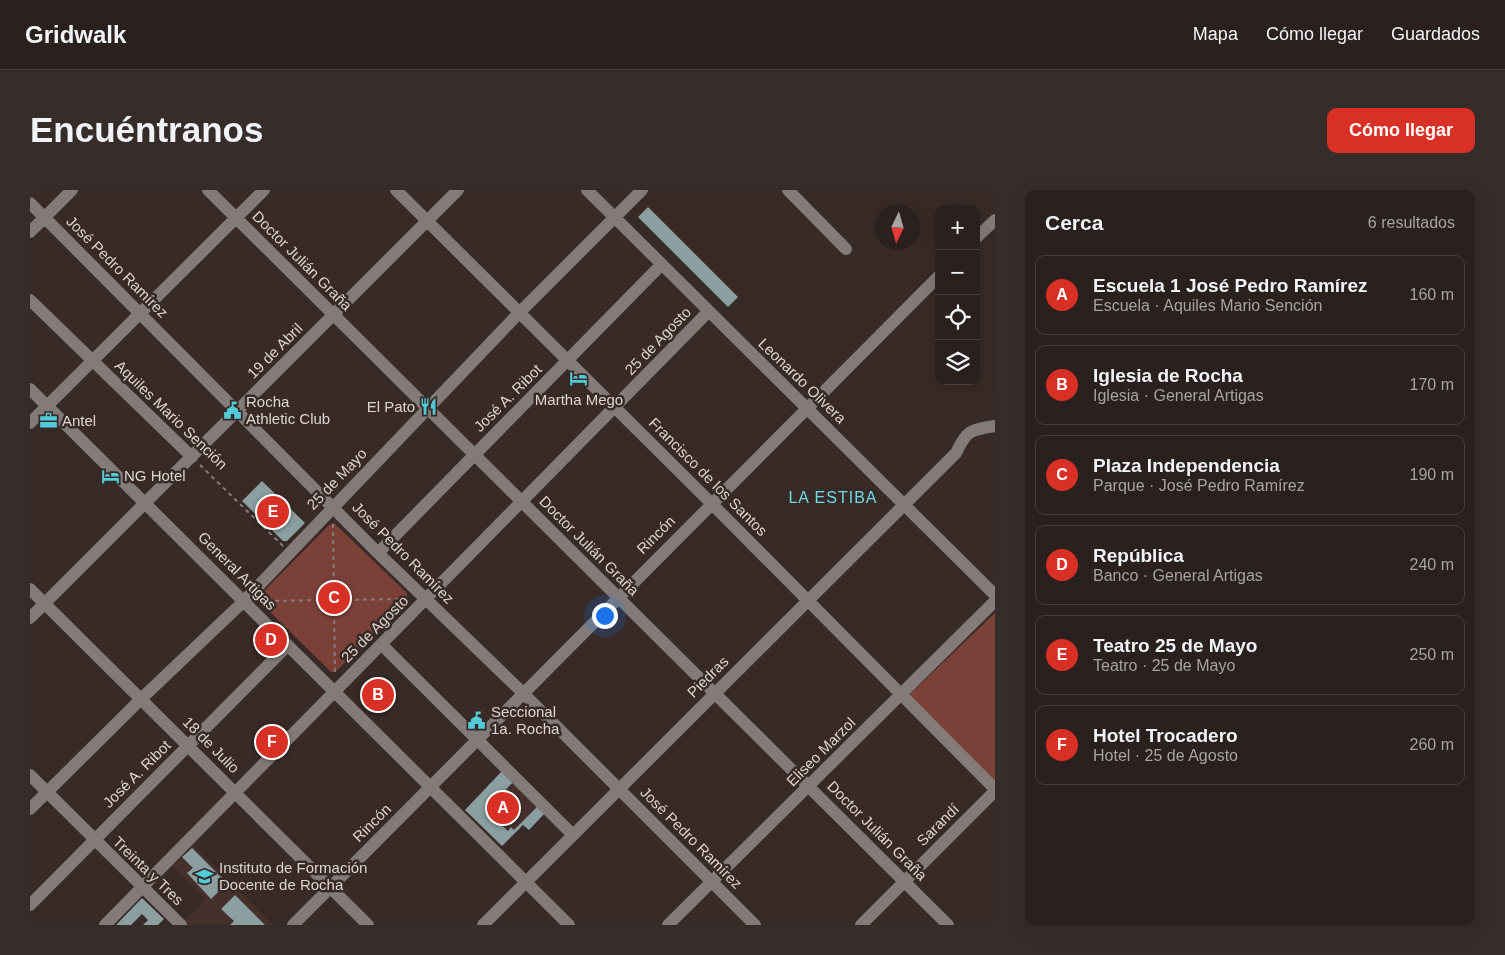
<!DOCTYPE html>
<html lang="es">
<meta charset="utf-8">
<style>
body{margin:0;font-family:Arial,sans-serif;background:#362d2a;color:#f1f3f6}
.controls{position:absolute;right:15px;top:15px;display:grid;overflow:hidden;border-radius:10px;box-shadow:0 5px 20px #0002}
.controls button{width:45px;height:45px;display:grid;place-items:center;padding:0;border:0;border-bottom:1px solid #463e3b;background:#2a201d;color:#f1f3f6;font:25px sans-serif}
.compass{position:absolute;left:845px;top:15px;width:45px;height:45px;border-radius:50%;background:#2a201d;box-shadow:0 5px 20px #0002;rotate:185deg}
.you{position:absolute;left:574px;top:425px;width:18px;height:18px;margin:-12px;border:4px solid #fff;border-radius:50%;background:#1a73e8;box-shadow:0 0 0 8px #1a73e833}
.badge{display:grid;place-items:center;width:32px;height:32px;border-radius:50%;background:#d93025;color:#fff;font-size:16px;font-weight:700}
.pin{position:absolute;translate:-50% -50%;border:2px solid #fff;box-shadow:0 1px 5px #0006}
.list{margin:0;padding:0;list-style:none}
h2{display:flex;justify-content:space-between;align-items:center;height:65px;margin:0;padding:0 20px;font-size:21px}
h2 small{font-size:16px;font-weight:400;color:#a5a3a4}
.list li{display:grid;grid-template-columns:32px 1fr auto;gap:15px;align-items:center;box-sizing:border-box;height:80px;margin:0 10px 10px;padding:0 10px;border:1px solid #463e3b;border-radius:10px}
.list b{display:block;font-size:19px;white-space:nowrap}
.list p{margin:0;font-size:16px;white-space:nowrap;color:#a5a3a4}
.list em{font-size:16px;font-style:normal;color:#a5a3a4}
.icon{flex:none;width:28px;height:28px;fill:none;stroke:currentColor;stroke-width:2;stroke-linecap:round;stroke-linejoin:round}
.map{position:relative;flex:none;width:965px;height:735px;overflow:hidden;border-radius:10px}
header{display:flex;align-items:center;gap:30px;box-sizing:border-box;height:70px;padding:0 25px;background:#2a201d;border-bottom:1px solid #463e3b}
header strong{font-size:24px}
nav{display:flex;gap:28px;margin-inline-start:auto;font-size:18px}
.intro{display:flex;align-items:center;justify-content:space-between;box-sizing:border-box;height:120px;padding:0 30px}
h1{margin:0;font-size:35px}
.button{padding:12px 22px;border-radius:10px;background:#d93025;color:#fff;font-size:18px;font-weight:700}
main{display:flex;gap:30px;padding:0 30px}
aside{flex:1;background:#2a201d;border-radius:10px;box-shadow:0 5px 20px #0002}
.map>svg:first-child{display:block}
.built{fill:#45302c}
.green{fill:#7b4138}
.building{fill:#8b9fa1}
.lines{fill:none;stroke-linecap:round;stroke-linejoin:round}
.path{stroke:#877b78;stroke-width:2;stroke-dasharray:4 4;stroke-linecap:butt}
.minor{stroke:#837b79;stroke-width:12}
.labels{text-anchor:middle;stroke-width:5;stroke-linejoin:round;paint-order:stroke}
.street-label{font-size:15px;fill:#ded4d2;stroke:#382a27}
.poi-label{font-size:15px;fill:#ded4d2;stroke:#382a27;text-anchor:start}
.neighbourhood-label{font-size:16px;letter-spacing:1px;fill:#6fdae6;stroke:#382a27}
</style>
<header>
<strong>Gridwalk</strong>
<nav><a>Mapa</a><a>Cómo llegar</a><a>Guardados</a></nav>
</header>
<div class="intro"><h1>Encuéntranos</h1><a class="button">Cómo llegar</a></div>
<main>
<div class="map">
<svg width="965" height="735" viewBox="0 0 965 735">
<rect width="100%" height="100%" fill="#382a27"/>
<path class="built" d="M472 581 515 623 499 640 493 635 472 656 435 620Z
M164 656 243 735H159L155 730 176 709 143 676Z"/>
<path class="green" d="M304 333 377 403V412L305 482H301L231 413V404L299 335Z
M965 423V592L879 505Z"/>
<path class="building" d="M618 17 708 107 698 117 608 27Z
M232 291 275 333 257 351H253L212 311Z
M472 581 483 592 460 616 464 620 460 624 478 641 481 637 484 640 508 616 515 623 499 640 493 635 472 656 435 620Z
M162 658 197 693 181 709 157 683 163 678 152 667Z
M205 705 235 735H200L204 731 191 719Z
M112 708 134 729 128 735H113L118 730 112 724 101 735H86Z"/>
<g class="lines">
<path class="path" d="M170 275 253 356
M303 334 305 485
M229 411 380 409"/>
<path class="minor" d="M178 0 918 735
M366 0 681 313 965 599
M557 0 965 405
M758 0 816 59
M0 13 348 363 493 503 725 735
M0 42 42 0
M946 48 965 30
M0 110 162 267
M0 199 539 735
M0 233 234 0
M348 363 631 75
M0 399 338 735
M0 428 428 0
M352 455 543 645
M0 585 151 735
M0 619 111 509 214 411 490 122 612 0
M0 715 258 455
M75 735 678 122
M263 735 909 86
M453 735 926 263C937 240 940 240 965 236
M638 735 965 411
M831 735 965 601"/>
</g>
<defs>
<symbol id="hotel-bare" viewBox="-9 -9 18 18"><path d="M-6-4.5h1.5V1H6V5H4.5V3h-9V5H-6ZM-4 0a1.8 1.8 0 1 1 3.6 0ZM.5 0V-2.5h3Q6-2.5 6 0Z" fill="#52cbd9" stroke="#382a27" stroke-width="2.5" paint-order="stroke"/></symbol>
<symbol id="restaurant-bare" viewBox="-9 -9 18 18"><path d="M-5-6h1v4h1v-4h1v4h1v-4h1v5L-1.5 .5V6h-2V.5L-5-1ZM5-6V6H3V1.5H1.5Q1.5-4 5-6Z" fill="#52cbd9" stroke="#382a27" stroke-width="2.5" paint-order="stroke"/></symbol>
<symbol id="civic-bare" viewBox="-9 -9 18 18"><path d="M-.6-6.5H3V-4.5H.6V-3L4-1V1h2V6H-6V1h2V-1L-.6-3ZM-1.2 2.5V6h2.4V2.5Z" fill="#52cbd9" stroke="#382a27" stroke-width="2.5" paint-order="stroke"/></symbol>
<symbol id="office-bare" viewBox="-9 -9 18 18"><path d="M-6-3h4V-5.5h4V-3h4V5H-6ZM-1-4.5V-3h2v-1.5ZM-6 0V1H6V0Z" fill="#52cbd9" stroke="#382a27" stroke-width="2.5" paint-order="stroke"/></symbol>
<symbol id="university-bare" viewBox="-9 -9 18 18"><path d="M0-5L7-2L0 1L-7-2ZM-4 1L0 2.5L4 1V4Q0 6-4 4Z" fill="#52cbd9" stroke="#382a27" stroke-width="2.5" paint-order="stroke"/></symbol>
</defs>
<g fill-rule="evenodd">
<use href="#hotel-bare" x="536" y="176" width="25" height="25"/>
<use href="#restaurant-bare" x="386" y="204" width="25" height="25"/>
<use href="#civic-bare" x="190" y="208" width="25" height="25"/>
<use href="#office-bare" x="6" y="218" width="25" height="25"/>
<use href="#hotel-bare" x="68" y="274" width="25" height="25"/>
<use href="#civic-bare" x="434" y="518" width="25" height="25"/>
<use href="#university-bare" x="162" y="674" width="25" height="25"/>
</g>
<g class="labels">
<g class="street-label">
<text transform="translate(272 71) rotate(45)" y="5">Doctor Julián Graña</text>
<text transform="translate(87 77) rotate(45)" y="5">José Pedro Ramírez</text>
<text transform="translate(628 151) rotate(-46)" y="5">25 de Agosto</text>
<text transform="translate(245 161) rotate(-45)" y="5">19 de Abril</text>
<text transform="translate(772 191) rotate(44)" y="5">Leonardo Olivera</text>
<text transform="translate(478 208) rotate(-45)" y="5">José A. Ribot</text>
<text transform="translate(141 225) rotate(44)" y="5">Aquiles Mario Sención</text>
<text transform="translate(678 287) rotate(45)" y="5">Francisco de los Santos</text>
<text transform="translate(307 289) rotate(-46)" y="5">25 de Mayo</text>
<text transform="translate(626 345) rotate(-45)" y="5">Rincón</text>
<text transform="translate(559 356) rotate(45)" y="5">Doctor Julián Graña</text>
<text transform="translate(373 363) rotate(45)" y="5">José Pedro Ramírez</text>
<text transform="translate(207 381) rotate(45)" y="5">General Artigas</text>
<text transform="translate(345 439) rotate(-45)" y="5">25 de Agosto</text>
<text transform="translate(678 487) rotate(-45)" y="5">Piedras</text>
<text transform="translate(181 555) rotate(45)" y="5">18 de Julio</text>
<text transform="translate(791 562) rotate(-45)" y="5">Eliseo Marzol</text>
<text transform="translate(107 584) rotate(-45)" y="5">José A. Ribot</text>
<text transform="translate(342 633) rotate(-45)" y="5">Rincón</text>
<text transform="translate(908 635) rotate(-45)" y="5">Sarandí</text>
<text transform="translate(847 641) rotate(45)" y="5">Doctor Julián Graña</text>
<text transform="translate(661 648) rotate(45)" y="5">José Pedro Ramírez</text>
<text transform="translate(118 681) rotate(44)" y="5">Treinta y Tres</text>
</g>
<g class="poi-label">
<text x="549" y="215" text-anchor="middle">Martha Mego</text>
<text x="216" y="217">Rocha<tspan x="216" dy="17">Athletic Club</tspan></text>
<text x="385" y="222" text-anchor="end">El Pato</text>
<text x="32" y="236">Antel</text>
<text x="94" y="291">NG Hotel</text>
<text x="461" y="527">Seccional<tspan x="461" dy="17">1a. Rocha</tspan></text>
<text x="189" y="683">Instituto de Formación<tspan x="189" dy="17">Docente de Rocha</tspan></text>
</g>
<g class="neighbourhood-label">
<text x="803" y="313">LA ESTIBA</text>
</g>
</g>
</svg>
<div class="controls">
<button>+</button>
<button>−</button>
<button><svg class="icon" aria-label="locate" viewBox="0 0 24 24"><circle cx="12" cy="12" r="6"/><path d="M12 2v4M12 18v4M2 12h4M18 12h4"/></svg></button>
<button><svg class="icon" aria-label="layers" viewBox="0 0 24 24"><path d="M12 4l9 5-9 5-9-5zM3 14l9 5 9-5"/></svg></button>
</div>
<svg class="compass" viewBox="-18 -18 36 36"><path d="M0-13l5 13h-10z" fill="#e53935"/><path d="M0 13l5-13h-10z" fill="#a5a3a4"/></svg>
<div class="you"></div>
<div class="pin badge" style="left:473px;top:618px">A</div>
<div class="pin badge" style="left:348px;top:505px">B</div>
<div class="pin badge" style="left:304px;top:408px">C</div>
<div class="pin badge" style="left:241px;top:450px">D</div>
<div class="pin badge" style="left:243px;top:322px">E</div>
<div class="pin badge" style="left:242px;top:552px">F</div>
</div>
<aside>
<h2>Cerca<small>6 resultados</small></h2>
<ul class="list">
<li><span class="badge">A</span><div><b>Escuela 1 José Pedro Ramírez</b><p>Escuela · Aquiles Mario Sención</p></div><em>160 m</em></li>
<li><span class="badge">B</span><div><b>Iglesia de Rocha</b><p>Iglesia · General Artigas</p></div><em>170 m</em></li>
<li><span class="badge">C</span><div><b>Plaza Independencia</b><p>Parque · José Pedro Ramírez</p></div><em>190 m</em></li>
<li><span class="badge">D</span><div><b>República</b><p>Banco · General Artigas</p></div><em>240 m</em></li>
<li><span class="badge">E</span><div><b>Teatro 25 de Mayo</b><p>Teatro · 25 de Mayo</p></div><em>250 m</em></li>
<li><span class="badge">F</span><div><b>Hotel Trocadero</b><p>Hotel · 25 de Agosto</p></div><em>260 m</em></li>
</ul>
</aside>
</main>
